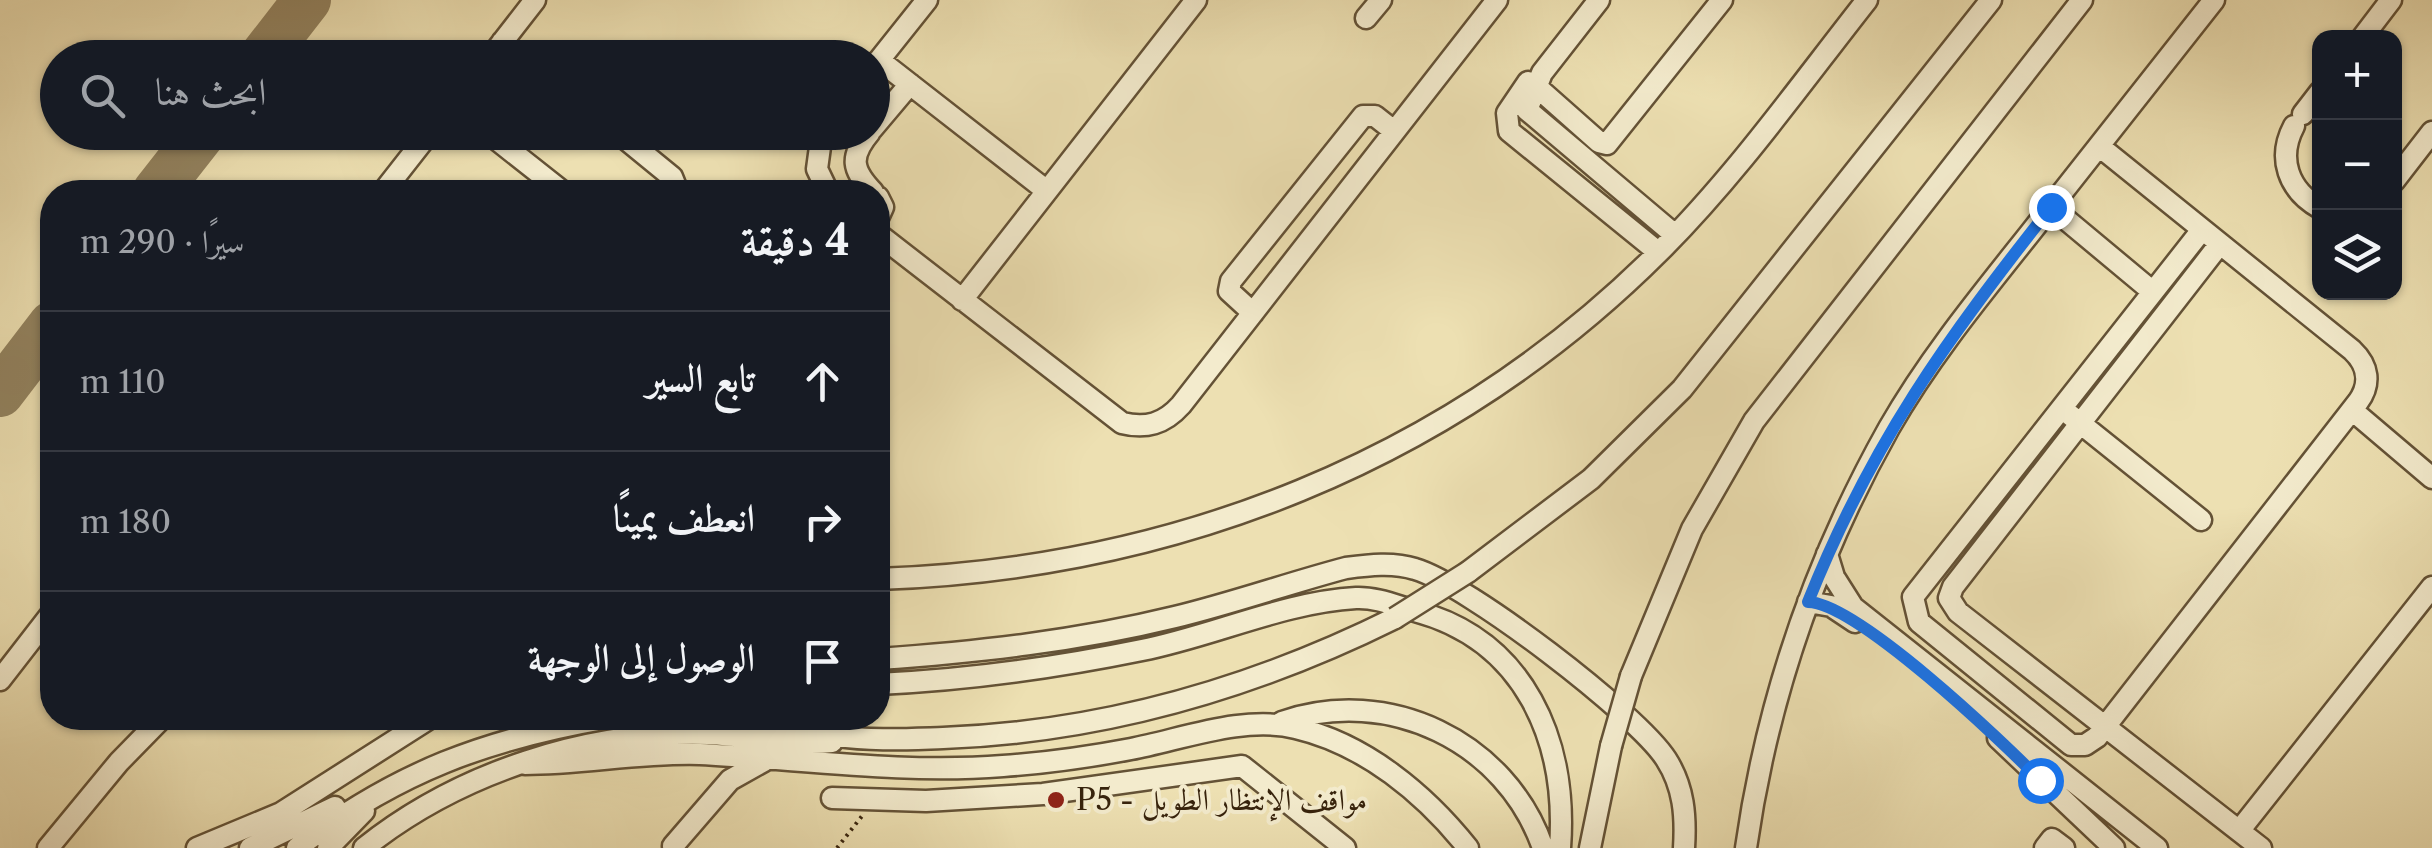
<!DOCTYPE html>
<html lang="ar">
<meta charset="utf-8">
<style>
body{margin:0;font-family:"Libre Caslon Text",Amiri,serif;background:#20242c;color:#f1f3f6;direction:rtl}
.controls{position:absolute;right:30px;top:30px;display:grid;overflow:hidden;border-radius:20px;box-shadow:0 2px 8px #0004}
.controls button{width:90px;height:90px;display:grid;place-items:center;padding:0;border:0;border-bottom:2px solid #363941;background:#171b24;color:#f1f3f6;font:50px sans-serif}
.stop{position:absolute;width:30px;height:30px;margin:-22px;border:8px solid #1a73e8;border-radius:50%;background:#fff}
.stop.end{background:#1a73e8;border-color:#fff;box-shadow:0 2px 10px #0008}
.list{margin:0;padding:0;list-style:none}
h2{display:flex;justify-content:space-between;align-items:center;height:130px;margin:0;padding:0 40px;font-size:42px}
h2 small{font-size:32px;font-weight:400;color:#9ea1a6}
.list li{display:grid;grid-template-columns:65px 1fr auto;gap:30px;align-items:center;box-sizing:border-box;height:140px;padding:0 40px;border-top:2px solid #363941}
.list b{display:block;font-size:38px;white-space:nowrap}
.list em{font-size:32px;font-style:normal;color:#9ea1a6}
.icon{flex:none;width:55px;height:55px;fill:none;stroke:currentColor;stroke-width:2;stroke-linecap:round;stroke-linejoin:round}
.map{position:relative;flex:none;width:2432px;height:848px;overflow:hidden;direction:ltr}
.search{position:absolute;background:#171b24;box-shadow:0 2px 8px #0004;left:40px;top:40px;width:850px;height:110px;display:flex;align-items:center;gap:25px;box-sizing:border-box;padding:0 35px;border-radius:55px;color:#9ea1a6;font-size:38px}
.panel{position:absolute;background:#171b24;box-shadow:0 2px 8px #0004;left:40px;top:180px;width:850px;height:550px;border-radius:40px;direction:rtl}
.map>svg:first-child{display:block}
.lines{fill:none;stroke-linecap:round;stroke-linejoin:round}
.taxiway{stroke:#92825f;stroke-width:48}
.minor-casing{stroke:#645236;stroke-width:25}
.path{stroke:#37230c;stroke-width:4;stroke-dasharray:2.5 5;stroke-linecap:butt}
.minor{stroke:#f3ebcd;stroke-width:20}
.minor-bridge-casing{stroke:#645236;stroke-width:25;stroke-linecap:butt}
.minor-bridge{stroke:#f3ebcd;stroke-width:20}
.route{stroke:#1a73e8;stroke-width:12}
.poi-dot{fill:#8f2418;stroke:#f3ebcd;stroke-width:4}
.labels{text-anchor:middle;stroke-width:8;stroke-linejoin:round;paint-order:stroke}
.poi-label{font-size:30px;fill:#37230c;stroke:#f3ebcd;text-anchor:start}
</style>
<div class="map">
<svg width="2432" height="848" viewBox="0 0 2432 848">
<rect width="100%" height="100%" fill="#ede0b2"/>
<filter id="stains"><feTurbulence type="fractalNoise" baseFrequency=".002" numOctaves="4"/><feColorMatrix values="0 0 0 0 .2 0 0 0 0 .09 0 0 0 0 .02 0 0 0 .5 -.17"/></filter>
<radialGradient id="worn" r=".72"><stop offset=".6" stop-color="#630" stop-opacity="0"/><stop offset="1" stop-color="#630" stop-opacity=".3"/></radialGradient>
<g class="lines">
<path class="taxiway" d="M262 58 307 0
M156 192 203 132
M0 393 52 325"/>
<defs>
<path id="minor" d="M1599 0 1542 73 1527 110 1675 235
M1366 18 1381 0
M2362 38 2391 0
M502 42 522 58
M490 58 535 0
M879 60 1047 191
M872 69 927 0
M1528 82 1507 113 1509 131 1658 252
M1538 88 1599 142 1607 144 1722 0
M2303 114 2320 92
M2294 126C2277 158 2288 190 2320 208
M872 129 910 84
M487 132 563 192
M617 132 672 177 678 192
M822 132 817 169 828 192
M870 132C849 157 852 170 873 192
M2099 146 2352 350C2369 366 2371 384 2358 402L2097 737 2085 745H2071L1919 622 1913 597 2201 231
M2394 181 2432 132
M383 192 430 132
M878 197 883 207 878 218
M2051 207 2153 292
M878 234 1122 423C1146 429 1164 424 1181 405L1497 0
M2219 245 1953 587 1949 598 1958 612 2261 848
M962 300 1196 0
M1253 313 1229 291 1231 281 1363 116H1375L1394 131
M2352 410 2432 478
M2070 415 2201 520
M1827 554 1834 577 1853 607 2157 848
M1468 572 1591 479 1682 389 1991 0
M878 579C1173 569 1449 462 1660 251 1737 174 1800 85 1867 0
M1808 602 1831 606 1855 622
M878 659C978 652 1077 641 1175 617 1233 603 1289 583 1346 568 1369 565 1393 562 1415 569 1467 584 1637 714 1666 759 1684 787 1686 816 1684 848
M1631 676 1692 529 1754 421 2082 0
M0 680 52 613
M878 684C966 680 1054 668 1142 650 1213 636 1284 602 1356 598 1376 597 1397 606 1415 611 1525 640 1568 741 1560 848
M762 718C787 723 811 732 836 736 871 741 908 739 943 738 1104 732 1252 689 1395 618
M1282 722C1388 685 1506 741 1543 848
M1998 738 2114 848
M525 764C584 764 641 752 700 754 801 759 901 774 1003 766 1046 763 1089 757 1131 749 1183 739 1244 715 1296 728 1365 744 1425 794 1468 848
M832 798 926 801 1043 794 1242 766 1345 848
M2239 831 2432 587
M673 846 730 780 764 761
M48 848 119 762 162 718
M197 848 281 813 430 718
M250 848 335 807
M297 848C397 772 486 739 609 718
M328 848 364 811
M364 848C458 773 588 730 709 734 751 736 790 746 832 742
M1590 848 1611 746
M1746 848C1767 700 1816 558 1889 428 1929 358 1981 295 2031 232 2092 155 2153 77 2214 0
M2045 848 2052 839 2064 848"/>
</defs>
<use href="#minor" class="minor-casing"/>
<path class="path" d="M837 848 862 816"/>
<use href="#minor" class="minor"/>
<defs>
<path id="minor-bridge" d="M1395 618 1468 572
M1611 746 1631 676"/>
</defs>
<use href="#minor-bridge" class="minor-bridge-casing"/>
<use href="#minor-bridge" class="minor-bridge"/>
</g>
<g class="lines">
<path class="route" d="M2040 780C2002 741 1857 603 1808 602 1872 442 1946 340 2051 207"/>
</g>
<circle class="poi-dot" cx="1056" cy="800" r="10"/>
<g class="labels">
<g class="poi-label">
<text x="1076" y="810">P5 - مواقف الإنتظار الطويل</text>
</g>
</g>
<rect width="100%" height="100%" filter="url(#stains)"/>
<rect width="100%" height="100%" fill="url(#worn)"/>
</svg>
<div class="controls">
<button>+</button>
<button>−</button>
<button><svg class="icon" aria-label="layers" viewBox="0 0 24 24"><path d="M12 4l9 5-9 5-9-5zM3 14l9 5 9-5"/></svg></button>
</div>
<div class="stop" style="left:2040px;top:780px"></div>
<div class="stop end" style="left:2051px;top:207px"></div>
<div class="search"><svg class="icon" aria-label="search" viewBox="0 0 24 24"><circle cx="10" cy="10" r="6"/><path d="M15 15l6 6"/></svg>ابحث هنا</div>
<section class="panel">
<h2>4 دقيقة<small>سيرًا · 290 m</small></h2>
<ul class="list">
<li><svg class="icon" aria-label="ahead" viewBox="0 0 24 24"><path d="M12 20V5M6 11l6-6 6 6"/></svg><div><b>تابع السير</b></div><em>110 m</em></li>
<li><svg class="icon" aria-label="right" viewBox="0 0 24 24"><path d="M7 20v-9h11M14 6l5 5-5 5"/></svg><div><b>انعطف يمينًا</b></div><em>180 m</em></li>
<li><svg class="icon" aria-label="arrive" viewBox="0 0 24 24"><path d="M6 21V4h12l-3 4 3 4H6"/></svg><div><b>الوصول إلى الوجهة</b></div></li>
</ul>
</section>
</div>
